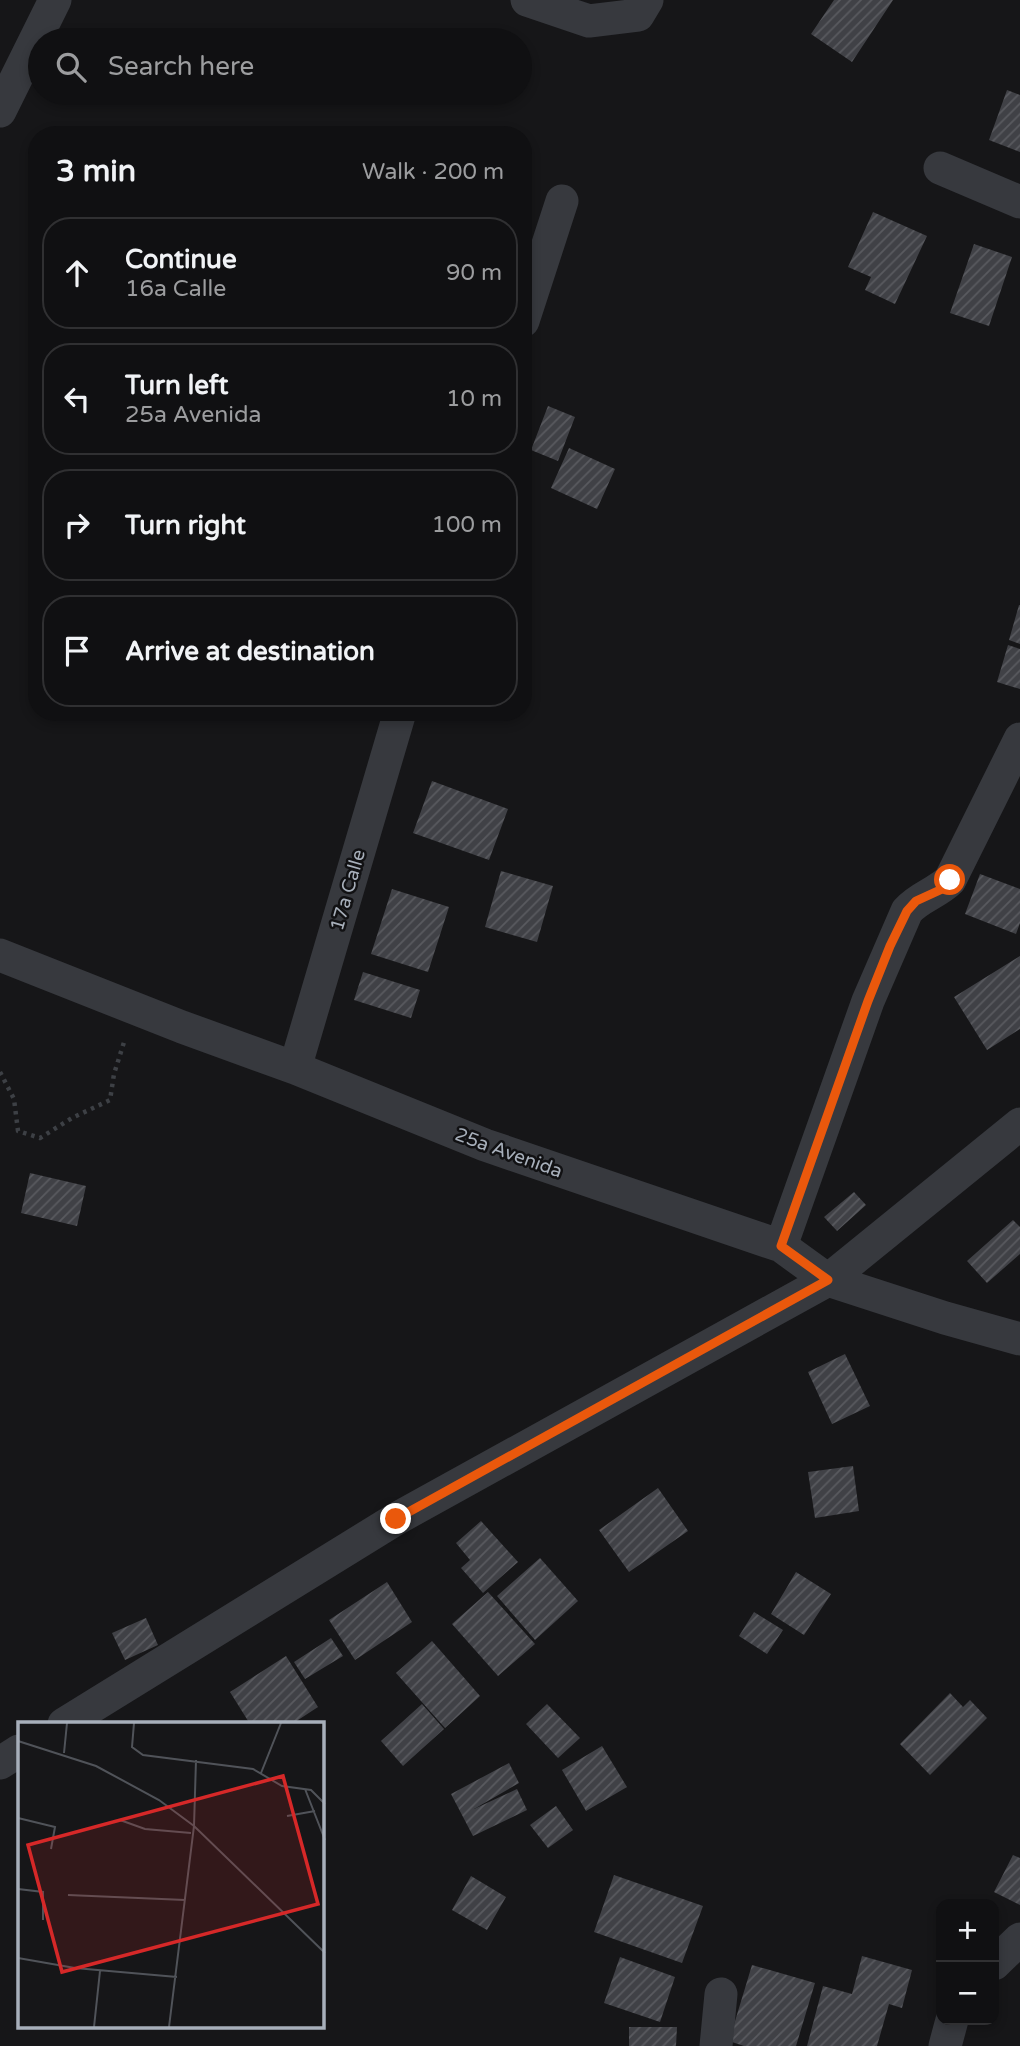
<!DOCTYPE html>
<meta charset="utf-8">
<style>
body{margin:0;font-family:"Varela Round",sans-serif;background:#19191b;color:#f1f3f6}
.controls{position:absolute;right:21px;bottom:21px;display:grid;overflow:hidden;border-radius:14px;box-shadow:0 4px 10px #0003}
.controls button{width:63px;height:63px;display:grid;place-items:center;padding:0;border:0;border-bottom:2px solid #303032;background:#101012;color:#f1f3f6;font:35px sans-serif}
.stop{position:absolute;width:21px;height:21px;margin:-16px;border:5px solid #ea580c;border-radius:50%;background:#fff}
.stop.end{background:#ea580c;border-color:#fff;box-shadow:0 2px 7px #0008}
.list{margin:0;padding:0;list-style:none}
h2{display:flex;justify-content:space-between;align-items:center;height:91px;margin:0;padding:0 28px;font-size:30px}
h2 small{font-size:23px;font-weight:400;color:#9c9d9f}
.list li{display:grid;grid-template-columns:46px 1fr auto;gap:21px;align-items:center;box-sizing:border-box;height:112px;margin:0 14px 14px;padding:0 14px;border:2px solid #303032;border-radius:28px}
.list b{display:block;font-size:26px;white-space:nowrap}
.list p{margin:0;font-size:23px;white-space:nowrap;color:#9c9d9f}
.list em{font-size:23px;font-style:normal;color:#9c9d9f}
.icon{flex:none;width:38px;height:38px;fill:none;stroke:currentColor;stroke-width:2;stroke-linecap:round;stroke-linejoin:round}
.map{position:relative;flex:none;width:1020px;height:2046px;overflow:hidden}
.search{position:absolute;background:#101012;box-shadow:0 4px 10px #0003;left:28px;top:28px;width:504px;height:77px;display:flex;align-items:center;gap:18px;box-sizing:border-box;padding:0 24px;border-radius:38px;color:#9c9d9f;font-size:26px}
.panel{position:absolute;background:#101012;box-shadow:0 4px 10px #0003;left:28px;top:126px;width:504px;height:595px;border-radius:28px}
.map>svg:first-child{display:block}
.building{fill:url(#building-hatch)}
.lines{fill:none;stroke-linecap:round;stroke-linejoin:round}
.path{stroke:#3d4045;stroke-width:4.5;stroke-dasharray:3.5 5;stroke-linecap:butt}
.minor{stroke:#37393e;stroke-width:33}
.route{stroke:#ea580c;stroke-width:9}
.labels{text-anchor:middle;stroke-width:5;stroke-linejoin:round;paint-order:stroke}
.street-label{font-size:19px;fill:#a7afba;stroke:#111113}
.inset-road{fill:none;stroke:#505359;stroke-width:2}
.view{fill:#d62828;fill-opacity:0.15;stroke:#d62828;stroke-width:3.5}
.inset-edge{fill:none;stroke:#a7afba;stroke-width:3.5}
</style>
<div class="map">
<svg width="1020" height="2046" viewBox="0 0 1020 2046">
<defs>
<pattern id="building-hatch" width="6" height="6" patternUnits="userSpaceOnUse" patternTransform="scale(1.75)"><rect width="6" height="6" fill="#404146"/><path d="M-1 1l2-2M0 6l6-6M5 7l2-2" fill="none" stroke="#595a5f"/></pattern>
</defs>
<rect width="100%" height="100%" fill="#161618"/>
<path class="building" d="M834 0H893L852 62 811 34Z
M1007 90 1020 95V152L989 140Z
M873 212 927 236 895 304 865 290 871 277 848 267Z
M974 244 1012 257 989 326 950 313Z
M548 406 575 417 558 461 531 450Z
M569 448 615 469 597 509 551 488Z
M1019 605H1020V644L1009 640Z
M1008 645 1020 649V689L997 682Z
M432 781 508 809 489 860 413 833Z
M501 871 553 886 537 942 485 927Z
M980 874 1020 889V923L1016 934 965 914Z
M392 889 449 907 428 972 371 954Z
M1020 956V1029L987 1050 954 997Z
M363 972 420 990 411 1018 354 1000Z
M30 1173 86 1186 77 1226 21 1213Z
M854 1192 866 1205 837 1231 824 1217Z
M1013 1220 1020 1227V1254L987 1283 967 1261Z
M845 1354 870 1406 832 1424 808 1372Z
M853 1466 859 1511 815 1518 808 1472Z
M658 1488 688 1531 629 1572 599 1530Z
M481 1521 518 1562 483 1593 461 1568 470 1560 456 1543Z
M540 1558 578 1601 535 1640 497 1596Z
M796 1572 831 1594 804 1635 771 1614Z
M387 1582 412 1622 355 1660 329 1620Z
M488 1592 535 1644 498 1676 452 1624Z
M754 1612 783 1630 767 1654 739 1636Z
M146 1618 158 1645 125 1660 112 1633Z
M331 1638 343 1656 305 1679 294 1662Z
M432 1641 480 1696 445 1728 396 1673Z
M286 1656 318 1707 292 1724H250L230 1692Z
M950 1693 963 1707 970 1700 987 1718 930 1775 900 1744Z
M422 1704 444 1729 403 1766 381 1741Z
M547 1704 580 1738 558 1758 526 1724Z
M602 1746 627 1787 586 1811 562 1770Z
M509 1763 519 1783 474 1809 517 1789 527 1810 473 1836 451 1794Z
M556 1806 573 1830 548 1848 530 1825Z
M1013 1855 1020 1858V1905L994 1892Z
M614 1875 703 1906 682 1963 594 1932Z
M471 1876 506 1897 487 1930 452 1910Z
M862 1956 912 1970 902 2008 889 2004 877 2046H807L823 1986 852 1994Z
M620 1957 675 1977 660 2022 604 2003Z
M752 1965 815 1983 796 2046H744L729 2041Z
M629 2027H677L676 2046H629Z"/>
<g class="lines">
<path class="path" d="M0 1072 14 1099 18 1131 40 1138 72 1118 110 1100 114 1074 125 1039"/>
<path class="minor" d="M527 0 589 21 638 15 647 0
M0 111 55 0
M940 168 1020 202
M523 321 562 201
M0 955 182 1027 295 1068 485 1145 781 1246 828 1280 945 1318 1020 1339
M295 1068 400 712
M781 1246 868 1001 907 911C919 897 937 893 950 880L1020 739
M64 1724 396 1519 828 1280 1020 1124
M0 1763 19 1751
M994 1964 1020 1939
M716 2046 721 1994
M945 2046 952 2020"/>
</g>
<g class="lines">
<path class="route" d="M396 1519 828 1280 781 1246 868 1001 890 946 907 911 916 901 940 890 950 880"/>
</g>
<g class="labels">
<g class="street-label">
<text transform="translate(347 890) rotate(-74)" y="7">17a Calle</text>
<text transform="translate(509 1152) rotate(20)" y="7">25a Avenida</text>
</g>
</g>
<g transform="translate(18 1722)">
<rect width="306" height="306" fill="#161618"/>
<path class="inset-road" d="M116 1 114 25 125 33 235 47 264 64 293 68 307 82M0 19 78 44 141 78 176 104 307 231M46 31 49 1M243 51 263 1M287 67 307 118M269 94 297 89M0 96 37 105 33 127M102 98 127 107 173 111M0 167 25 170V198M50 173 167 178M0 236 57 246 159 255M76 305 82 249M151 305 176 104 178 38"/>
<path class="view" d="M265 54 300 182 44 250 10 123Z"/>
<rect width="306" height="306" class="inset-edge"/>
</g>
</svg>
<div class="controls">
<button>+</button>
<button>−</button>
</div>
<div class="stop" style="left:950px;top:880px"></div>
<div class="stop end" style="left:396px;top:1519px"></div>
<div class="search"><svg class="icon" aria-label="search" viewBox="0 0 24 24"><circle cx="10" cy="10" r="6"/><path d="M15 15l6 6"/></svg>Search here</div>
<section class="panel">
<h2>3 min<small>Walk · 200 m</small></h2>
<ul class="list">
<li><svg class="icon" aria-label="ahead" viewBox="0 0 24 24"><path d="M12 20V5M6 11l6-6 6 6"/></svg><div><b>Continue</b><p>16a Calle</p></div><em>90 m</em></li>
<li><svg class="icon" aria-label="left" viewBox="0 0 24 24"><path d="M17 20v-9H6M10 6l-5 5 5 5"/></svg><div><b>Turn left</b><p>25a Avenida</p></div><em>10 m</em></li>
<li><svg class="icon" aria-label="right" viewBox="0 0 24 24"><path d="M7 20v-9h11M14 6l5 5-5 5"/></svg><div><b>Turn right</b></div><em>100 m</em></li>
<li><svg class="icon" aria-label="arrive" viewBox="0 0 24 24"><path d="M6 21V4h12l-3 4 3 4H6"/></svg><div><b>Arrive at destination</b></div></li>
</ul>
</section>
</div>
